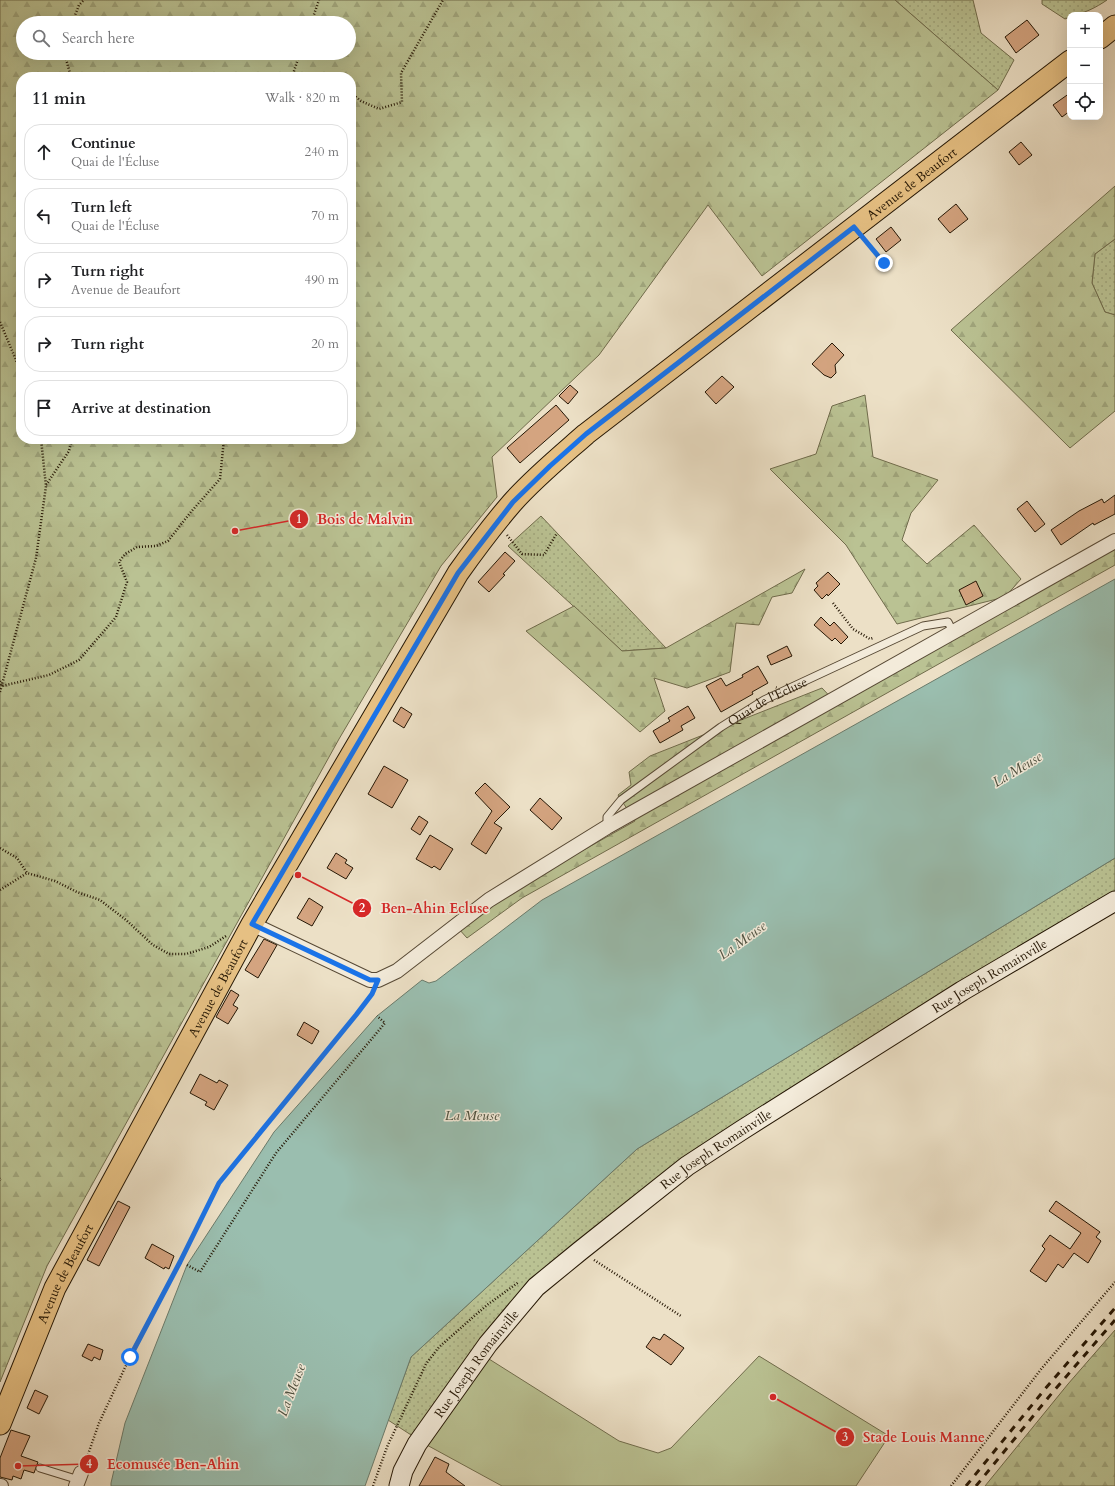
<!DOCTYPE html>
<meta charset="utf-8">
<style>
body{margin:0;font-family:Cardo,serif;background:#f2f2f2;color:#202124}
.controls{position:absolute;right:12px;top:12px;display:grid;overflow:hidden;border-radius:8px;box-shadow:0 4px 16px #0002}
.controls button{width:36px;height:36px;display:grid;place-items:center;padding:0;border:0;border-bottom:1px solid #e0e0e0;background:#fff;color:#202124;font:20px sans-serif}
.stop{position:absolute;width:12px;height:12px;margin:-9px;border:3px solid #1a73e8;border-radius:50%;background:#fff}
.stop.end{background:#1a73e8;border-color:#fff;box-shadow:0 1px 4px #0008}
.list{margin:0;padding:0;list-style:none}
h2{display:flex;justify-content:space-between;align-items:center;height:52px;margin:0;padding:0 16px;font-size:17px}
h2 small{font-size:13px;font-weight:400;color:#757577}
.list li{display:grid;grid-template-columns:26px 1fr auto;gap:12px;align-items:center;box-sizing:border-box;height:56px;margin:0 8px 8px;padding:0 8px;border:1px solid #e0e0e0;border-radius:16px}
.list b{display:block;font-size:15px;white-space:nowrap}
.list p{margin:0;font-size:13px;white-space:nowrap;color:#757577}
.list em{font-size:13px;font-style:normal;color:#757577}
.icon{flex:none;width:22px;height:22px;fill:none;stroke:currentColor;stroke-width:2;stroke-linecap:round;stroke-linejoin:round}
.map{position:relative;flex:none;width:1115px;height:1486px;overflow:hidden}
.search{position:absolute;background:#fff;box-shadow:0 4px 16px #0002;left:16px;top:16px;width:340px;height:44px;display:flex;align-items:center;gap:10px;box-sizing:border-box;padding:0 14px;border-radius:22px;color:#757577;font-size:15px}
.panel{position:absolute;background:#fff;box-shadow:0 4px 16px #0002;left:16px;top:72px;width:340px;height:372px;border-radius:16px}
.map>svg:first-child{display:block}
.grass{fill:url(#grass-dots);stroke:#706c4c}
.forest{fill:url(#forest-firs);stroke:#706c4c;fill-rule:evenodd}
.garden{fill:#bac293;stroke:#706c4c}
.water{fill:#9abeaf;stroke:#6b7b6b}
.building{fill:#d4a480;stroke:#251705}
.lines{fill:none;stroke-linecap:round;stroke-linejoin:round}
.lane-casing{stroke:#574935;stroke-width:9}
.street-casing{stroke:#574935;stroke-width:16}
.secondary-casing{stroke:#251705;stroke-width:21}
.primary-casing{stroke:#251705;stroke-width:23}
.path{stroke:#251705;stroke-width:2.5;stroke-dasharray:1 2;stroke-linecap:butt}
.lane{stroke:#f3ebda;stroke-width:7}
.street{stroke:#f3ebda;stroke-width:14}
.secondary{stroke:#f3ebda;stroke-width:19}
.primary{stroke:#e6c083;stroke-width:21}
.rail{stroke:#251705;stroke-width:3;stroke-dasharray:7 7;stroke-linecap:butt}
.route{stroke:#1a73e8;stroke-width:5}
.labels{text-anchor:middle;stroke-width:3;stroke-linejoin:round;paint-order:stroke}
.street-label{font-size:13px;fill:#251705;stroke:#f3ebda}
.water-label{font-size:14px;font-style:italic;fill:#4e5140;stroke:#f3ebda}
.leader{fill:none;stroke:#d62828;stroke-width:1.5}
.callout-dot{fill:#d62828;stroke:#f3ebda;stroke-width:1.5}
.mark-label{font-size:12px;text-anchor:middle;font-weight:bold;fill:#fff}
.callout-label{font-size:14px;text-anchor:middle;font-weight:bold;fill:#d62828;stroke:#f3ebda;stroke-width:3;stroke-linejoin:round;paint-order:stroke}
</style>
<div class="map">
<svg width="1115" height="1486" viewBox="0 0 1115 1486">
<defs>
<pattern id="grass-dots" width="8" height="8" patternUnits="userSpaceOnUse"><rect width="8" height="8" fill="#bac293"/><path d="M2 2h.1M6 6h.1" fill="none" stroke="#a0a67d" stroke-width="1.8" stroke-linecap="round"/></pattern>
<pattern id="forest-firs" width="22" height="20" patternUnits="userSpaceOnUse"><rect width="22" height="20" fill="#bac293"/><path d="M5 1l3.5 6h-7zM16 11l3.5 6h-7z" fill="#a0a67d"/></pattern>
</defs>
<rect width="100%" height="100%" fill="#ece0c6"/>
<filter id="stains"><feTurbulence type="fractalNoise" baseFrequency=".005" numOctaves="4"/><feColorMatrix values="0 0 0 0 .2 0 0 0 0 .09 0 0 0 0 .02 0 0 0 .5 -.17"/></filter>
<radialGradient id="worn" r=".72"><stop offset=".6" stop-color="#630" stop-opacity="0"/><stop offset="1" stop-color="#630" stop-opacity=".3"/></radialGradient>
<path class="grass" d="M895 0H973L981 33 1014 60 998 90Z
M1042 0H1107C1097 7 1082 15 1070 15V17L1065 19 1042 4Z
M1115 239V315L1105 312 1092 283 1095 254Z
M541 516 666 648 622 651 508 546Z
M1115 858V901L742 1130 580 1251 488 1343 489 1359 425 1444 388 1420 411 1357 637 1149Z"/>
<path class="forest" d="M0 0H895L998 90 762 276 708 205 599 355 492 457 497 497 441 566 339 739 47 1266 0 1382V1181L1 1180 0 1177ZM23 23H349V53H23ZM21 77H351V439H21Z
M1115 186V239L1095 254 1092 283 1105 312 1115 315V411L1070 448 951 330Z
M865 395 873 457 938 480 911 513 902 540 927 564 974 525 1021 579 1005 597 897 624 846 545 770 469 816 454 832 406Z
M1115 548V565L522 898 467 938 458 928 518 887 635 821 618 795 631 785 629 772 650 756 822 688 838 705Z
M805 569 792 593 772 597 759 625 736 623 730 672 687 688 654 678 665 711 640 732 526 631 574 606 622 651 666 648Z
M1115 1330V1486H985L1068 1384Z"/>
<path class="garden" d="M759 1356 889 1436 856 1486H502L425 1444 489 1359 619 1441 658 1453 671 1448Z"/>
<path class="water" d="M1115 579V858L637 1149 411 1357 365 1486H111V1483L125 1423 187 1265 274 1132 377 1016 422 980 429 983 436 981 542 900Z"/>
<path class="building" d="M1027 20 1039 35 1016 53 1005 37Z
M1070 93V111L1062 117 1053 105Z
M1021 142 1032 155 1019 165 1009 152Z
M956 204 968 219 950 233 938 219Z
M891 227 901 240 886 252 876 239Z
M832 343 844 355 835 365 836 373 831 378 824 375 812 364Z
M722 376 734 387 716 404 705 392Z
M570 385 578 392 568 404 559 396Z
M556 405 569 420 520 463 507 448Z
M1115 495V514L1094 525 1093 523 1061 545 1051 530 1079 511 1102 499 1104 503Z
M1027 501 1045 524 1035 532 1017 509Z
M505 552 515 561 503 574 505 575 489 592 478 582Z
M828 572 840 584 828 596 827 594 822 599 814 590 818 586 816 583Z
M976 581 983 596 966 605 959 590Z
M821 617 830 626 834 622 848 637 841 644 835 638 832 641 814 625Z
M787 646 792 656 771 665 767 656Z
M758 666 768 683 752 692 753 694 721 712 706 686 721 678 726 686 743 677 742 675Z
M688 706 695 718 681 726 683 730 660 743 653 731 670 721 668 718Z
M401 707 412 714 404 728 393 721Z
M384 766 408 780 392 808 368 794Z
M485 783 510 807 494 823 502 828 486 854 471 844 492 811 475 793Z
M540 798 562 818 552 830 530 810Z
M419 816 428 822 420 835 411 829Z
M430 835 453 849 440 870 434 866 432 868 416 859Z
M336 853 347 860 345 863 353 868 346 879 327 868Z
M309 898 323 907 312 926 297 918Z
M264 939 277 945 258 978 245 970Z
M231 990 239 995 233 1005 238 1008 228 1024 216 1017Z
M304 1022 319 1031 312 1044 297 1035Z
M200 1074 217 1083 219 1080 228 1085 214 1110 205 1105 207 1102 190 1093Z
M118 1201 130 1207 99 1266 87 1260Z
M1056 1201 1100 1232 1096 1237 1101 1241 1088 1263 1074 1253 1063 1268 1058 1264 1046 1282 1030 1271 1045 1249 1042 1246 1050 1235 1070 1249 1081 1233 1049 1211Z
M152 1244 174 1256 169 1269 165 1267 164 1269 145 1258Z
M664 1334 684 1348 671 1365 646 1347 653 1337 660 1340Z
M88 1344 103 1350 100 1360 94 1357 92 1361 82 1356Z
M35 1390 48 1396 39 1414 27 1408Z
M11 1430 30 1436 21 1456 38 1462 34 1473 24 1470 21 1479 13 1476 12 1480 0 1477V1458Z
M435 1457 449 1464 446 1472 465 1486H419Z"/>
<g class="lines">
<defs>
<g id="lane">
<path id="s1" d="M607 827V817L621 800 721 727 764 700 923 626 948 622 953 632"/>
<path d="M40 1468 79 1480"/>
</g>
<path id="street" d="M252 924 370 980H378L397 971 489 900 607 827 1115 541
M0 1486H1
M76 1486 81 1473"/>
<g id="secondary">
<path id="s2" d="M399 1486 403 1471 417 1444 488 1344 536 1287 580 1251 687 1166 742 1130 962 991 1115 901"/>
</g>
<g id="primary">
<path d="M1100 38 1115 26"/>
<path id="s3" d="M0 1424 55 1288 252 924 458 573C475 549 493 525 512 503 534 478 561 456 586 434L1070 61"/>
</g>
</defs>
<use href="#lane" class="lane-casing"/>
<use href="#street" class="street-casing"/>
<use href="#secondary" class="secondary-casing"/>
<use href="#primary" class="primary-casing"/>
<path class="path" d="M72 23 79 5 84 0
M311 23 319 0
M66 53V59L71 77
M292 77 300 53
M351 93 361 101 379 109 402 102 401 73 443 0
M864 239 884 263
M0 322 16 360 21 376
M46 485 69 451 72 439
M507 535 522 554 544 555 557 533
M833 603 853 629 870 639 873 638
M0 681 2 686 49 675 79 660 116 617 127 582 119 562 125 554 137 547 156 546 168 541 190 513 220 479 224 439
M0 692 36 558 46 486 41 439
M0 848 17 858 27 873 55 881 77 892 100 900 126 920 153 945 169 954H186L209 947 226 936
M0 890 27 873
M594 1260 681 1316
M187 1265 200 1272 276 1153 385 1023 377 1016
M85 1463 99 1423 130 1357 180 1262 219 1183 356 1015 372 993
M373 1486 387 1447 426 1364 439 1347 487 1305 519 1282
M951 1486 1042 1368 1115 1282"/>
<use href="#lane" class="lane"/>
<use href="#street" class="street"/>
<use href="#secondary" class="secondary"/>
<use href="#primary" class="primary"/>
<path class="rail" d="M966 1486 1045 1389 1115 1308
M976 1486 1052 1393 1115 1320"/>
</g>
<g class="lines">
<path class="route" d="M130 1357 180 1262 219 1183 356 1015 372 994 378 980H370L252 924 458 573 513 502 550 466 586 434 854 227 884 263"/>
</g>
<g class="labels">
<g class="street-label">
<text dy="5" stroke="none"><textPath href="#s3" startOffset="1568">Avenue de Beaufort</textPath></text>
<text dy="5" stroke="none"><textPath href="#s1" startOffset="209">Quai de l'Écluse</textPath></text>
<text dy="5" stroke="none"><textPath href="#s2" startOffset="794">Rue Joseph Romainville</textPath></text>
<text dy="5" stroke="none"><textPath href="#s3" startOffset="488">Avenue de Beaufort</textPath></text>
<text dy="5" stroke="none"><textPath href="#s2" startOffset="470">Rue Joseph Romainville</textPath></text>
<text dy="5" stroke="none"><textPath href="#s3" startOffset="164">Avenue de Beaufort</textPath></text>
<text dy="5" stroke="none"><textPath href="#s2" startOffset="146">Rue Joseph Romainville</textPath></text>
</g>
<g class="water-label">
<text transform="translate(1017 769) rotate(-31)" y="5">La Meuse</text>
<text transform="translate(742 940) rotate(-36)" y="5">La Meuse</text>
<text x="472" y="1120">La Meuse</text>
<text transform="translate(291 1390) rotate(-69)" y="5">La Meuse</text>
</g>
</g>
<path class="leader" d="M235 531L299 519M298 875L362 908M773 1397L845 1437M18 1466L89 1464"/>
<g class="callout-dot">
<circle cx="235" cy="531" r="4"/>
<circle cx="298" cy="875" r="4"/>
<circle cx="773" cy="1397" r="4"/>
<circle cx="18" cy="1466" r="4"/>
<circle cx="299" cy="519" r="10"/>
<circle cx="362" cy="908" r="10"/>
<circle cx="845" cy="1437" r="10"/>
<circle cx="89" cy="1464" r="10"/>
</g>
<g class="mark-label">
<text x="299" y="523">1</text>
<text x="362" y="912">2</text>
<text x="845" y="1441">3</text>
<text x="89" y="1468">4</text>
</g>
<g class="callout-label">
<text x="365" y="524">Bois de Malvin</text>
<text x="435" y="913">Ben-Ahin Ecluse</text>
<text x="924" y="1442">Stade Louis Manne</text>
<text x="173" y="1469">Ecomusée Ben-Ahin</text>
</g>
<rect width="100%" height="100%" filter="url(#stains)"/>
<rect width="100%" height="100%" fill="url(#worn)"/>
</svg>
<div class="controls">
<button>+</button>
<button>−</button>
<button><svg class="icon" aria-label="locate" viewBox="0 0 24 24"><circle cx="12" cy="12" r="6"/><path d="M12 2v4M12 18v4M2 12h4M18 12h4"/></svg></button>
</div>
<div class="stop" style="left:130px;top:1357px"></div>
<div class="stop end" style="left:884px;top:263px"></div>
<div class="search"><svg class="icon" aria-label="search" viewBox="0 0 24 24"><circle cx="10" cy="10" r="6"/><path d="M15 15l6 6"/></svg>Search here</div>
<section class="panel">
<h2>11 min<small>Walk · 820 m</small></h2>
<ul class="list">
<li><svg class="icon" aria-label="ahead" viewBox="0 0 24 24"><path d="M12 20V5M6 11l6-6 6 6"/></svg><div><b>Continue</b><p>Quai de l'Écluse</p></div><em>240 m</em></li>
<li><svg class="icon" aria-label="left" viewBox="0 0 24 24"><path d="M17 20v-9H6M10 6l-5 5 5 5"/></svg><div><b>Turn left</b><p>Quai de l'Écluse</p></div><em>70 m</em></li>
<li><svg class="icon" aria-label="right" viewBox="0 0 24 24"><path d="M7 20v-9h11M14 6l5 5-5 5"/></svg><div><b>Turn right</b><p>Avenue de Beaufort</p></div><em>490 m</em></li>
<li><svg class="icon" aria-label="right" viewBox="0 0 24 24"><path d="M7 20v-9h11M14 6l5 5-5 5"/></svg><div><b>Turn right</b></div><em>20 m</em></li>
<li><svg class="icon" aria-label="arrive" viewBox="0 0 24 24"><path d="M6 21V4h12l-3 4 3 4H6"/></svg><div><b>Arrive at destination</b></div></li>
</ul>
</section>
</div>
